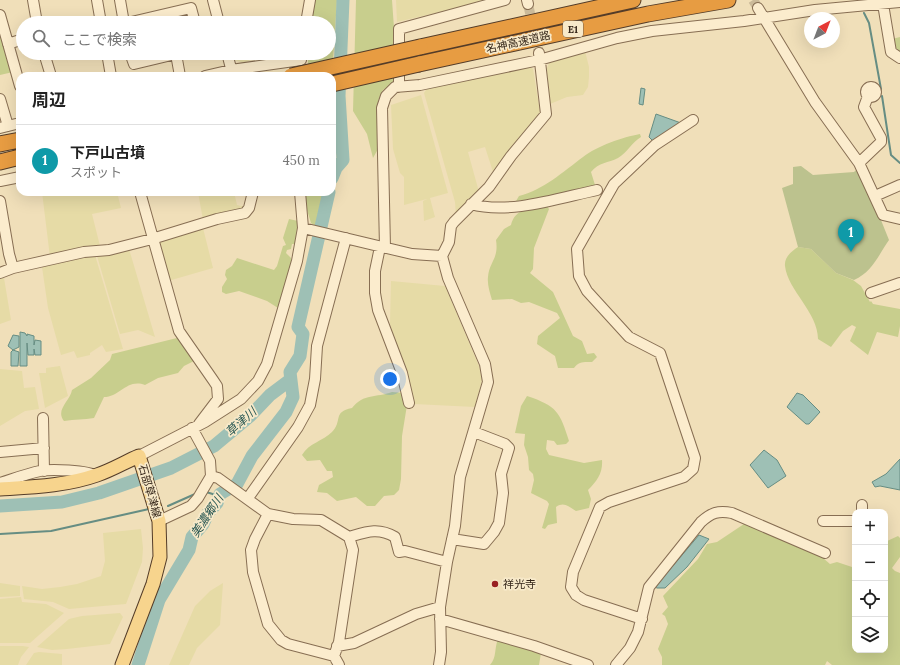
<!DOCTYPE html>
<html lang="ja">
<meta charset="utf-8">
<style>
body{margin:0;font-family:Lora,"Noto Sans JP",serif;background:#f6f6f6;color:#222}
.controls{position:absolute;right:12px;bottom:12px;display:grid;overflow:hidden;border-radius:8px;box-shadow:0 4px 16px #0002}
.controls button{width:36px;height:36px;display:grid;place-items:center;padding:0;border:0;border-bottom:1px solid #e0e0e0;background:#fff;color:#222;font:20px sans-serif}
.compass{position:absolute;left:804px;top:12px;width:36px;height:36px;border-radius:50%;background:#fff;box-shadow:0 4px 16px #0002;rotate:42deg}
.you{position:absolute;left:390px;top:379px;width:14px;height:14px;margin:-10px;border:3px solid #fff;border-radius:50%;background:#1a73e8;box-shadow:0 0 0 6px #1a73e833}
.badge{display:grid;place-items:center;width:26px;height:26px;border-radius:50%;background:#7c3aed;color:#fff;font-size:13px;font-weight:700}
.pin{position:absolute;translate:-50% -33px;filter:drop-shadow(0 1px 2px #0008)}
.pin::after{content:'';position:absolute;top:21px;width:14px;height:12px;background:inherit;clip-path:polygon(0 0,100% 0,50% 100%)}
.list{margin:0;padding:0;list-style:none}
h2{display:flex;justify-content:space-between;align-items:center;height:52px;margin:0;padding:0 16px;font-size:17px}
h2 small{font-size:13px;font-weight:400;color:#767676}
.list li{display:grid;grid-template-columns:26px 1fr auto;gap:12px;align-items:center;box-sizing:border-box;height:72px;padding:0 16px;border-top:1px solid #e0e0e0}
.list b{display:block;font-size:15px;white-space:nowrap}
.list p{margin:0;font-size:13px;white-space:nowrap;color:#767676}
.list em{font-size:13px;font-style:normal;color:#767676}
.icon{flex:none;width:22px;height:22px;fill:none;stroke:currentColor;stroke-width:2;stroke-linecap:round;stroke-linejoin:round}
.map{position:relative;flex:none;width:900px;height:665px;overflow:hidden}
.search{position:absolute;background:#fff;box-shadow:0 4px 16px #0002;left:16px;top:16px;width:320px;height:44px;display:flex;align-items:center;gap:10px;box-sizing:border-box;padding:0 14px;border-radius:22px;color:#767676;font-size:15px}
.panel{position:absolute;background:#fff;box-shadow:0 4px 16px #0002;left:16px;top:72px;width:320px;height:124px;border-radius:12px}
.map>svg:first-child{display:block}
.farmland{fill:#e6dba6}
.green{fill:#c8ce8d}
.cemetery{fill:#bcc28e}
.water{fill:#9ec0b5;stroke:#668d83}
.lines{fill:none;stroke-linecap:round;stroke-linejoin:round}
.stream{stroke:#668d83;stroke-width:2}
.river{stroke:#9ec0b5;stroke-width:13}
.minor-tunnel{stroke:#cbba99;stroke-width:10;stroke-dasharray:10 5;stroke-linecap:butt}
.minor-casing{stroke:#876e53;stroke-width:12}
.major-casing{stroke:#543c28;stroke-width:15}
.highway-casing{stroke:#543c28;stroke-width:17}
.minor{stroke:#fbeccd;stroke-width:10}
.major{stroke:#f7d48d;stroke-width:13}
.highway{stroke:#e79c42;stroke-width:15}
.highway-bridge-casing{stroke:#543c28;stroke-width:17;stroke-linecap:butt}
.highway-bridge{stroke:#e79c42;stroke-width:15}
.poi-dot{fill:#992023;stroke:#f7e9c9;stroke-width:1.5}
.labels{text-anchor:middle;stroke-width:3.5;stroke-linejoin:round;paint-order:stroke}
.shield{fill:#f7e9c9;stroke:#6f604e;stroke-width:1}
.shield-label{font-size:10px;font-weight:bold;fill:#352619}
.street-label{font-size:11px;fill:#352619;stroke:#f7e9c9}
.poi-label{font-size:11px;fill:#352619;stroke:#f7e9c9;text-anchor:start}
.water-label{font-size:12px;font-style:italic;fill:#275652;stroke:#f7e9c9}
</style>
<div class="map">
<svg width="900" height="665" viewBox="0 0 900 665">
<rect width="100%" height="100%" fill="#f0dfb9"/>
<path class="farmland" d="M396 0H491L397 22Z
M585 51 589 67V77L588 87 583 95 567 97 550 104 543 69 547 68 550 61Z
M233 53H254L255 58 244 63 235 60Z
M529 66 533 69 540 112 494 175 485 147 468 152 479 192 456 216 455 202 424 93 428 87Z
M421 95 448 193 430 198 435 217 424 221 423 201 427 199 404 205V177L400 173 393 149 391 105Z
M42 192H117L121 208 92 214 100 246 50 257Z
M198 192H234L237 205 245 207 244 211 203 220Z
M203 228 213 268 168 281 157 242Z
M129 249 132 259 155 337 138 330 120 334 97 256Z
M95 255 123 349 106 352 102 345 90 353V355L77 358 74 351 61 355 48 308 42 267Z
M4 278 11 320 0 324V279Z
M391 281 445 286 479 366 482 380 475 407 414 404 390 324Z
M60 366 68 396 45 408 39 373H46V368Z
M0 369 22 371 24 388 35 387 39 409 25 411 0 426Z
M141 529 143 548 142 562 126 604 69 609 53 602 24 599 22 586 42 589 60 587 77 584 101 576 105 561 103 533Z
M0 583 20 586V596L0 597Z
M223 583 220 625 197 648 189 665H169L195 606 210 591Z
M21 597 22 602 46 604 64 613 30 643H0V599Z
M120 613 123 617 110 644 67 649 52 650 37 647 69 619 82 616Z
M0 646H23L29 647 21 657 18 665H0Z
M39 652 62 654V665H26L34 653Z"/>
<path class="green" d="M314 0H337L332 76H308V53H329V23H311Z
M356 0H392L394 28V83L383 90 378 101V149L373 158 367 134 353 111Z
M0 27 13 72 0 75Z
M900 37V54L894 50 892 39Z
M640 134 641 137C632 142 627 153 618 158 608 163 599 162 591 172L595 185 549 197 516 201 519 196C543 190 563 172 583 157 597 146 623 137 640 134Z
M306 192H324L318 227 311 223 306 207Z
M546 205 549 209 534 248 533 269 530 273 553 292 573 336 582 341 587 354 594 353 597 357 592 362C584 362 579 361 574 368H558L555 356 537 344 538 336 560 318 557 313 529 302 521 303 512 299 492 300C490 293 487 284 488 277 489 262 499 259 496 240L504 229 511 225C515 208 531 208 546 205Z
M289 219 298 221 295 244H292L291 249 287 250 286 253 291 258V271L278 308 267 301 239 291 226 294 222 292V287L227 279 225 275 226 270 232 266 237 258 274 270 277 266 283 246 286 245 283 238Z
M798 247 811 249 836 273 853 280 861 286 870 302 871 301 873 304 900 309V326L898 337 877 332 868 355 850 341 856 327 852 325 843 331 831 347 818 339C818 312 788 291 785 266 784 257 792 251 798 247Z
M177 338 180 339 196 360 184 366 178 373 158 378 145 385C127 378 120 397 104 397L94 418C84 420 75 419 64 421 55 410 70 401 72 390L91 378 110 360 112 354Z
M392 392 404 393 407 405 402 436 401 479 399 490 394 495 384 496 375 506H367L356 497 337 501 327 493 317 492 319 485 333 477 332 471H327L320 460 307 461 302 455C309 443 323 441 332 432 343 421 332 412 352 408 364 393 376 398 392 392Z
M527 396C557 406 560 412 569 441L566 444 557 445 554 441 547 440 546 449 549 455 584 463 602 460C603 473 597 481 588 490L591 499 589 508 576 511C569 507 564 501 556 507L557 523 548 525 545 529 542 528 549 504 547 501 531 493 534 480 533 474 529 470 528 457 524 445 525 434 515 433 521 406Z
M744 524 816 552 830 564 837 562 855 568V650H885V542L898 536 900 538V557L892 568 895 571 900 573V665H832L827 661 825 665H662V657L658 649 668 624 665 616 662 614 668 607 663 596 698 559 707 544 717 542Z
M498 639 541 653 539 665H490C497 657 494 649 498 639Z"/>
<path class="cemetery" d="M801 166 813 175 854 172 857 169 862 173 889 240C878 256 872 272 854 280L836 273 811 249 798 247 782 188 793 184V167Z"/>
<path class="water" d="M641 88 645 89 643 105 639 104Z
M656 114 681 123 653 141 649 137Z
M20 332 25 333 27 336V334L34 336V345L35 340 41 341V355H35L34 349V355H28L27 343V366H20Z
M13 335 19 336V347L13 350 8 346Z
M13 350 19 352 18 366H11V352Z
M797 393 803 395 820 412 809 424H806L787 407Z
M764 450 777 460 786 476 768 488 750 465Z
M900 459V490L880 486 875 487 872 482 886 474Z
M699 535 709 539 687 567 665 588H657L655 587Z"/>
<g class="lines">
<path class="stream" d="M864 13 869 23 881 89
M882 96 891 155 900 163
M206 492 216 495 220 494
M168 506 195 494
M0 534 51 531 149 509"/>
<path class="river" d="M332 178 336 168 343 160 339 96 343 0
M0 506 62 502 99 493 171 468 214 446 250 416 270 395 290 380
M138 665 159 600 189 550 192 537 203 524 208 513 217 503 220 494 237 484 252 456 286 412 293 397 290 372 300 356 303 334 298 327 329 192"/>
<path class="minor-tunnel" d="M753 0 758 8
M528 4 539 53"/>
<defs>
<path id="minor" d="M33 0 37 23
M97 0 101 23
M120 0 124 23
M213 0 219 23
M527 0 528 4
M883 4 891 52 900 58
M758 8 815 102 859 163 883 215 900 219
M0 15 20 86
M127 23 191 8 195 23
M306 23 310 0
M8 44 23 39
M44 53 51 76
M107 53 111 76
M130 53 134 64 180 53
M227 53 233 76
M176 54 180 76
M205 76 231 70 301 60
M399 87V29L505 0
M866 92a5 5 0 1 1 10 0a5 5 0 1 1-10 0Z
M0 99 8 126
M0 128 20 123
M859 163 881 142V138L864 107 868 96
M0 181 20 177
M140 192 179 331 213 380 217 386 218 399 199 424
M875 196 900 185
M0 201 9 254 13 268
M471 204C509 215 559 198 597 190
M303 228 412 254 442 256
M380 247 375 271V293L378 310 402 373 409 403
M385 248 382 108 386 96 395 87 420 85 539 60 617 38 652 31 744 21 815 10 900 2
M0 273 13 268 84 252 109 250 152 239 217 219 245 213 249 208 253 192
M871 293 900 283
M43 418 44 471
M0 452 44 448
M139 456 205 422 241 399 258 381 267 364 297 261 303 228 300 192
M211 476 218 478 268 514 293 519 321 520 349 537 353 550 339 642 334 656
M0 483C13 479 26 474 40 471 50 469 88 470 96 476
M248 498 298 427 310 405 315 379 317 346 346 238
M862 512V505
M268 514 255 539 251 550 253 572 268 624 281 640 288 644 334 656 339 665
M159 521 191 506 198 498 211 476 210 461 192 428
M823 521H855
M349 537C366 532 378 527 395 537L399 552 405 551 447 562
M452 539 484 544 494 532 499 523 503 493 501 474 509 448 505 444 474 432
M440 619 534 646 588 665
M642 619 584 600 576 595 571 587 573 572 600 507 609 502 684 477 693 469 695 458 660 353 629 337 587 291 579 276 577 249 614 184 655 145 693 120
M337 646 354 643 416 614 440 607
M439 665 441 652 440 607 447 562 455 526 460 477 488 382 485 364 448 278 442 256 449 242 451 226 454 222 489 187 511 156 546 114 539 53
M616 665 630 648 638 632 649 587 701 522C711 513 718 510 732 513L825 553"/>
<path id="major" d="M0 489C32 487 66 486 97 475 112 470 125 462 139 456L159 521 160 557 153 584 122 665"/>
<path id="highway" d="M420 47 633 0
M419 64 648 14 728 0
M0 144 20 140
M0 162 20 157"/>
</defs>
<use href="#minor" class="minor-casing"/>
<use href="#major" class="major-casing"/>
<use href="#highway" class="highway-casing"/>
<use href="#minor" class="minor"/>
<use href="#major" class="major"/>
<use href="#highway" class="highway"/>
<defs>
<path id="highway-bridge" d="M291 76 420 47
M332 84 419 64"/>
</defs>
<use href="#highway-bridge" class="highway-bridge-casing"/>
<use href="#highway-bridge" class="highway-bridge"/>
</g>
<circle class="poi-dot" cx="495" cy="584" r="4"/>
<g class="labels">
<rect class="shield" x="563" y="21" width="20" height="16" rx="3"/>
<g class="shield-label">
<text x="573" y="33">E1</text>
</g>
<g class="street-label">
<text transform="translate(518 42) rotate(-13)" y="4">名神高速道路</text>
<text transform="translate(150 491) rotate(74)" y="4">石部草津線</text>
</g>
<g class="poi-label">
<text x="503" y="588">祥光寺</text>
</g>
<g class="water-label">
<text transform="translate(241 422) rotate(-42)" y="4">草津川</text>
<text transform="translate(207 516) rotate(-56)" y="4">美濃郷川</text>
</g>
</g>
</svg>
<div class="controls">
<button>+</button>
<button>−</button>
<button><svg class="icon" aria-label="locate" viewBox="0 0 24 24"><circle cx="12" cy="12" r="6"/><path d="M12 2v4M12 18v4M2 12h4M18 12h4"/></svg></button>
<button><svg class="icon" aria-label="layers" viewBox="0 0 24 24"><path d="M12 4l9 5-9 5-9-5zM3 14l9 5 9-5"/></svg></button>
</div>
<svg class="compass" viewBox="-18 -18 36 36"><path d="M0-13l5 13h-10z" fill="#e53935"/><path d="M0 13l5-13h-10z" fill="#767676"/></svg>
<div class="you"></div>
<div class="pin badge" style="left:851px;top:252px;background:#0f9aa8">1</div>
<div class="search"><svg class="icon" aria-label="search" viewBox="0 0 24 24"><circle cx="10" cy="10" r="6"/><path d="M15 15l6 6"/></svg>ここで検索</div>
<section class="panel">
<h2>周辺<small></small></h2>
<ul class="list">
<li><span class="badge" style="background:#0f9aa8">1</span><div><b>下戸山古墳</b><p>スポット</p></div><em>450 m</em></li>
</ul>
</section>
</div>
